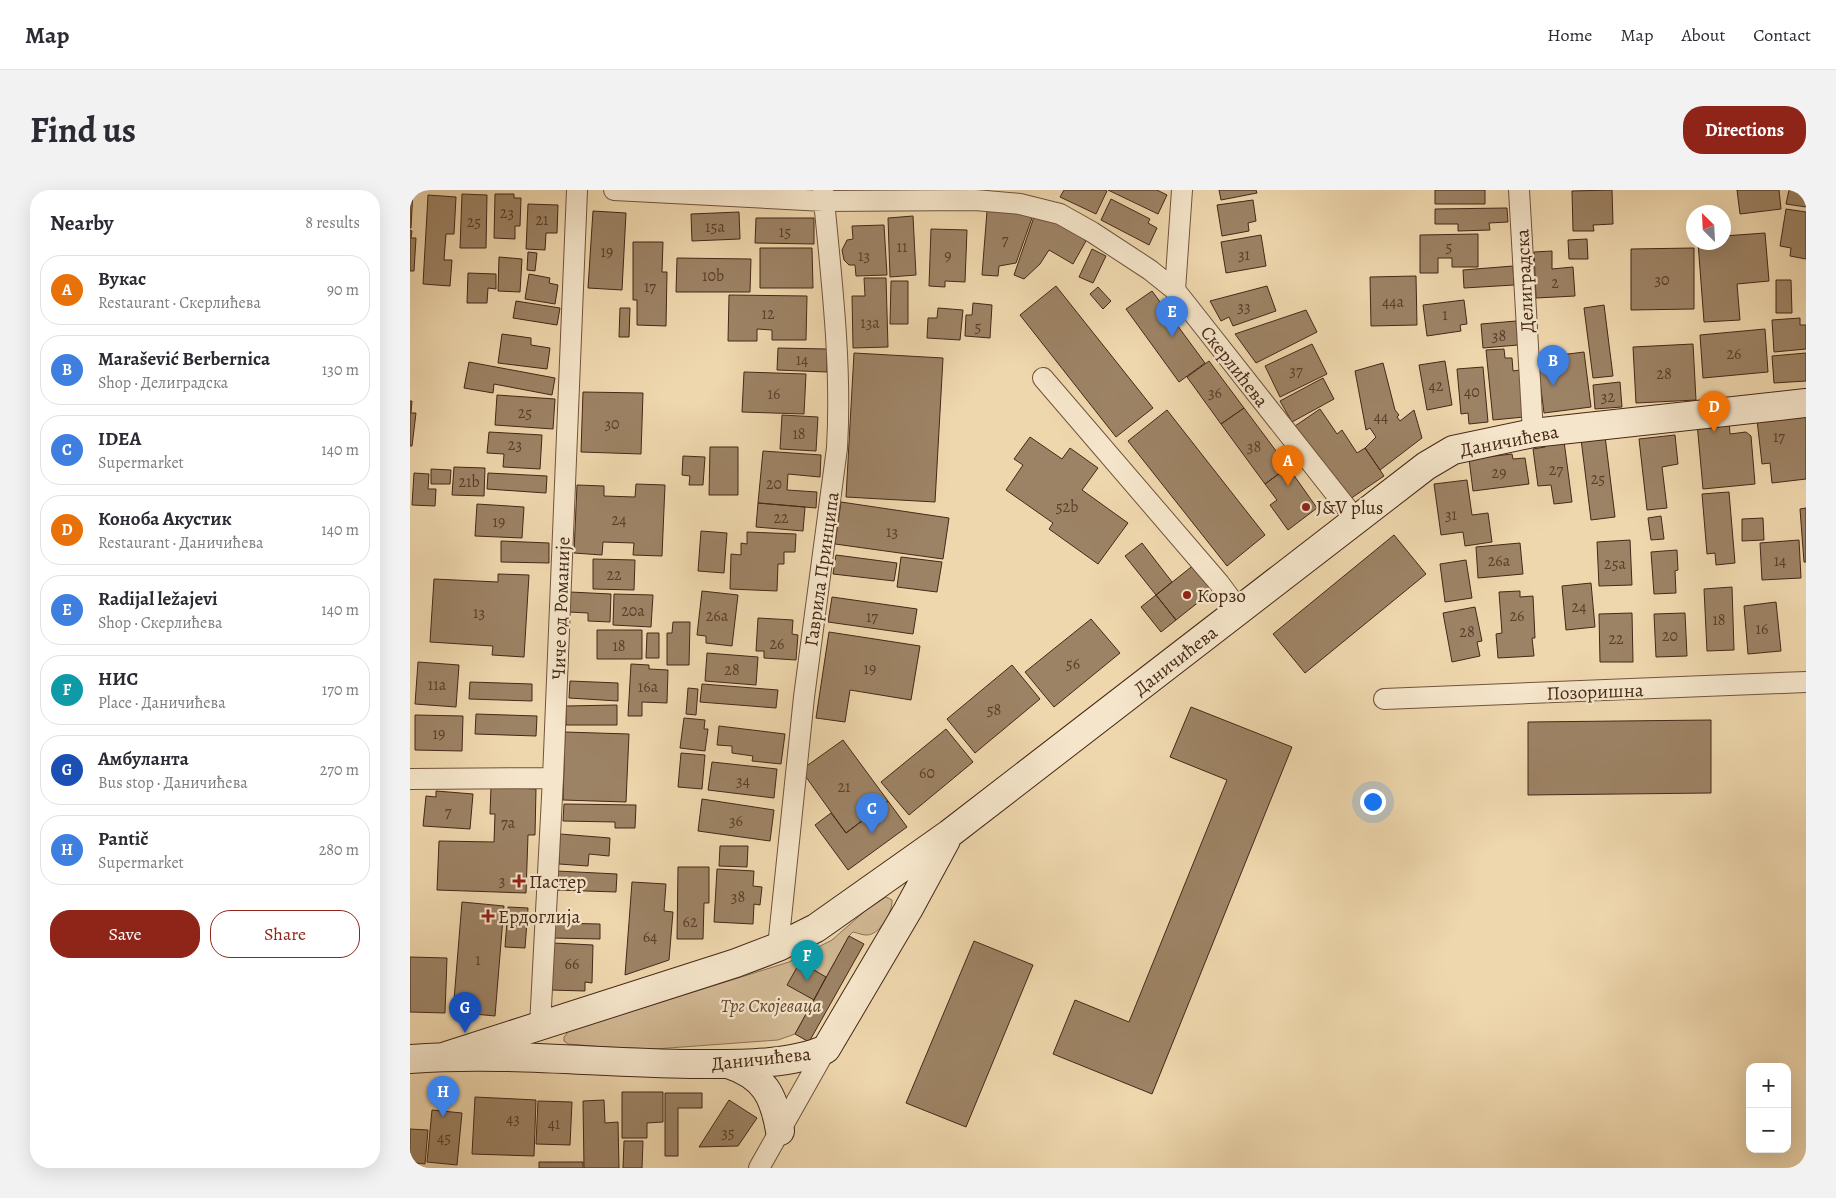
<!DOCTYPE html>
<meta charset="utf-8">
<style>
body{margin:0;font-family:Alegreya,serif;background:#f2f2f3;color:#2b2b33}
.controls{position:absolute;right:15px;bottom:15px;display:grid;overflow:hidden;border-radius:10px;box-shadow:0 5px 20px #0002}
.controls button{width:45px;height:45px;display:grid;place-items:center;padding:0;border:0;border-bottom:1px solid #e1e1e2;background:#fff;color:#2b2b33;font:25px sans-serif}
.compass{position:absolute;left:1276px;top:15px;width:45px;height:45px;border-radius:50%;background:#fff;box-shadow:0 5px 20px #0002;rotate:336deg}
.you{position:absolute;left:962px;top:611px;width:18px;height:18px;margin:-12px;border:4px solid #fff;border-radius:50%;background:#1a73e8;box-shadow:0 0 0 8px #1a73e833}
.badge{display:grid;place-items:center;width:32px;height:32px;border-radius:50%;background:#8f2418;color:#fff;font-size:16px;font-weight:700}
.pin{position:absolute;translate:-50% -41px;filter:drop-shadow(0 1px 2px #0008)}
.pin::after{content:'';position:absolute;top:26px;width:18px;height:15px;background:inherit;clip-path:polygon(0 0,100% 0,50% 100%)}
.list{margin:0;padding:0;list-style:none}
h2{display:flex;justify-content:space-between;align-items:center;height:65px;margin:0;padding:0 20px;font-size:21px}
h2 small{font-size:16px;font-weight:400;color:#7c7c81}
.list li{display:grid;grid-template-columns:32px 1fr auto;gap:15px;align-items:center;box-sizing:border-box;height:70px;margin:0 10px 10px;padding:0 10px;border:1px solid #e1e1e2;border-radius:20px}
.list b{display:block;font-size:19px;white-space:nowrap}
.list p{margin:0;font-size:16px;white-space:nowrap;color:#7c7c81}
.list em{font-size:16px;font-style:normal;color:#7c7c81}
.actions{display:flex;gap:10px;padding:15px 20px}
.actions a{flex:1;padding:11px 0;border:1px solid #8f2418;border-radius:20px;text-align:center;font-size:18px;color:#8f2418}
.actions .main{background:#8f2418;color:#fff}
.map{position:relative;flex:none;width:1396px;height:978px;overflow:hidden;border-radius:20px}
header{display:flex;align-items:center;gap:30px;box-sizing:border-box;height:70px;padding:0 25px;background:#fff;border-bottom:1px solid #e1e1e2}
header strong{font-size:24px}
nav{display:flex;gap:28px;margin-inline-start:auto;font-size:18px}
.intro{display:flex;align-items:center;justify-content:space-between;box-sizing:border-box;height:120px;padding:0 30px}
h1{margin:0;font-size:35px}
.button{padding:12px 22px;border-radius:20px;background:#8f2418;color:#fff;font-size:18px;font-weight:700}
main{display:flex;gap:30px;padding:0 30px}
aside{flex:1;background:#fff;border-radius:20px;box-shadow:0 5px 20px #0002}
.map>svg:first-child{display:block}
.green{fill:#d2b994;stroke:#8c7056}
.building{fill:#9d8365;stroke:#452817}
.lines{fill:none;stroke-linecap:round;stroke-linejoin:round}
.street-casing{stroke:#70543c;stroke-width:22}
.secondary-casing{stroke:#452817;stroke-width:30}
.street{stroke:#f5e5ca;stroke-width:20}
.secondary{stroke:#f5e5ca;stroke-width:28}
.poi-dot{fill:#8f2418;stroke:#f5e5ca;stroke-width:2}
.labels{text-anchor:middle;stroke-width:4.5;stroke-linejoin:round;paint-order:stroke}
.number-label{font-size:16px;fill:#5b3f2a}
.street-label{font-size:19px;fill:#452817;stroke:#f5e5ca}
.poi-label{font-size:19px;fill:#452817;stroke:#f5e5ca;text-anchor:start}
.park-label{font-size:19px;font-style:italic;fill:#614530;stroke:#f5e5ca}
</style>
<header>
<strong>Map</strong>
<nav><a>Home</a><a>Map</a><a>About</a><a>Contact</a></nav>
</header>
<div class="intro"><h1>Find us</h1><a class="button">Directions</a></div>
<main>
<aside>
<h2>Nearby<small>8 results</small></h2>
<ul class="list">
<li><span class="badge" style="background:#e8710a">A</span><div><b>Вукас</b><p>Restaurant · Скерлићева</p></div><em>90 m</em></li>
<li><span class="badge" style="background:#3f7fe0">B</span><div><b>Marašević Berbernica</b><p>Shop · Делиградска</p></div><em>130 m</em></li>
<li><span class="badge" style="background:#3f7fe0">C</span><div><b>IDEA</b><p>Supermarket</p></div><em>140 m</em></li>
<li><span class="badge" style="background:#e8710a">D</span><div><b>Коноба Акустик</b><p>Restaurant · Даничићева</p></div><em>140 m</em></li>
<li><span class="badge" style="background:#3f7fe0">E</span><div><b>Radijal ležajevi</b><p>Shop · Скерлићева</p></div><em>140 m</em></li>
<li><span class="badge" style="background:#0f9aa8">F</span><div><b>НИС</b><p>Place · Даничићева</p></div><em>170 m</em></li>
<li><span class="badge" style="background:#1a4fb4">G</span><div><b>Амбуланта</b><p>Bus stop · Даничићева</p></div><em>270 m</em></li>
<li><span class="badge" style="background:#3f7fe0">H</span><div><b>Pantič</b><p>Supermarket</p></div><em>280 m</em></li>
</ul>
<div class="actions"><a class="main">Save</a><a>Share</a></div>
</aside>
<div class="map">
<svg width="1396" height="978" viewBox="0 0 1396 978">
<rect width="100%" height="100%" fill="#efd7ad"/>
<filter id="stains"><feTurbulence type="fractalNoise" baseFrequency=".004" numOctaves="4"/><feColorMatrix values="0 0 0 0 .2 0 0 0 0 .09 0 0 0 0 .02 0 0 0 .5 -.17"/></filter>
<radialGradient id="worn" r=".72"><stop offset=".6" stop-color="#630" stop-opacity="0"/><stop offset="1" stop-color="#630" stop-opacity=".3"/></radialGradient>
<path class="green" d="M476 707 482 710C483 722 469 746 456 745 452 745 448 743 443 742L439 746 385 844 368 850 245 859 194 857 158 854 154 851V847L159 841 379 772 422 750 455 721Z"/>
<path class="building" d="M0 0H3L1 38H0Z
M654 0H695L697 1 686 24 650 7Z
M698 0H747L757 5 748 24Z
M809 0H846L847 3 811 10Z
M1025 0H1075V14H1025Z
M1202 0 1203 34 1183 35 1184 41H1163L1162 1Z
M1327 0H1369L1371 19 1330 24Z
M1379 0H1396V17L1376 14Z
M52 4 77 5 76 58H50Z
M85 4H104V8H111L110 36H105V49L84 48Z
M18 5 46 7 44 44H36L34 70H42L40 96 13 94Z
M701 9 740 29 738 33 747 38 739 55 691 30Z
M843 10 846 31 838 33 839 41 812 46 807 15Z
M118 14 148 15 147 43H136L135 60 116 59Z
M1097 18 1098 32 1079 33 1080 40 1048 41V34H1025V19Z
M1376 19 1396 22V69L1380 66 1381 58 1370 56Z
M183 21 216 23 212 100 178 98Z
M577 21 623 25 606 73 589 76 588 86 572 85Z
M329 22 330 49 282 51 281 24Z
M625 24 656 36 676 51 663 74 639 60 630 74 614 89 604 85Z
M503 26 506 85 480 87 478 28Z
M346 28H404V54L345 53Z
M474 35 477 85 446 86 445 75H439L434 70 432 60 437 50 443 49 442 36Z
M521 39 557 40 555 92 535 91V97L519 96Z
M0 40 2 41 1 48H6L4 81H0Z
M1355 43 1359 91 1327 94 1330 130 1294 132 1288 52H1314V46Z
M1068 44V77H1042V68H1028V83H1010V45Z
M851 45 856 76 816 83 811 52Z
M1177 49 1178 69H1159L1158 50Z
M223 52H253L252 82H257L256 136 227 135V110H223Z
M350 58H402L403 98H350Z
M1284 58V119L1221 120V59Z
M682 59 696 66 683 93 669 87Z
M1142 61V79L1163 77 1165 106 1126 108 1124 62Z
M118 62 127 63 125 81 117 80Z
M89 67 112 69 110 102 88 101Z
M267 68 341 69 340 102H266Z
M1103 76 1104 95 1054 98 1053 80Z
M58 83 86 84V99L78 98 77 113H57Z
M119 84 140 88 139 93 148 95 145 114 115 109Z
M1006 86 1007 135 961 136 960 87Z
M454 88H476L478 157 443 158 442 106H455Z
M1366 90H1381L1382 123H1366Z
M481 91H498V134H480Z
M646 96 743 218 706 247 610 125Z
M857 96 866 121 823 136 819 127 811 131 800 111Z
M688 97 701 111 693 119 680 104Z
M742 101 795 173 769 192 716 119Z
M319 105 397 106 396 150H362V140L347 139V151H318Z
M1054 110 1057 134 1050 135 1051 141 1017 146 1013 115Z
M106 111 150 118 147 135 103 128Z
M563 113 582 115 580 148 555 146 556 125H562Z
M1194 115 1203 186 1183 188 1174 118Z
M210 118H220L219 147H209Z
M528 118 553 120 550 150 517 148 518 128H527Z
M896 120 907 142 846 173 825 144Z
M1390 128V135H1396V159L1364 162 1362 130Z
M1106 131 1108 155 1073 158 1071 134Z
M1355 139 1358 182 1293 188 1290 145Z
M92 144 121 148V155L140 158 137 179 88 173Z
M902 154 917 184 870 207 855 176Z
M1283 154 1286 210 1226 213 1223 157Z
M368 158 417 159V182L367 180Z
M1094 159 1095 168H1102L1103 181 1110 180 1114 227 1083 230 1076 160Z
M1174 162 1181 217 1134 223 1127 168Z
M444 163 533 168 525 312 436 307Z
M1396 163V191L1364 193 1362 166Z
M799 171 834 218 811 234 777 187Z
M1035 171 1042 215 1017 220 1009 175Z
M59 172 145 188 142 205 84 194 83 203 54 198Z
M973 173 985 220 989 225 987 227 990 231 1004 220 1012 248 970 280 955 258 966 247 960 238 956 240 945 181Z
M1073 177 1078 232 1059 234 1058 223 1051 224 1047 179Z
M334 182 396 184 394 224 332 222Z
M913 188 924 209 882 232 870 211Z
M1210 192 1212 217 1185 219 1183 195Z
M173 202 233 203 231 264 171 262Z
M87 205 145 209 143 239 85 235Z
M0 211H2L1 223H6L2 256H0Z
M834 218 878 277 855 294 811 234Z
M910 219 927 244 932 240 947 263 955 258 974 286 937 311 885 236Z
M757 220 855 345 817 376 718 251Z
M1396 224V289L1362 293 1360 273 1352 274 1347 230Z
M372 225 408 227 406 261 370 259Z
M1319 229 1320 244 1336 242 1341 246 1345 294 1293 299 1287 233Z
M79 242 132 245 130 279 93 277 94 264 77 263Z
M1265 245 1268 274 1252 277 1257 318 1237 320 1229 249Z
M1195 246 1205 327 1181 330 1171 249Z
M620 247 652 269 660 258 688 278 672 300 718 333 688 374 639 339 643 333 596 300 613 275 604 269Z
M1154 251 1162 312 1144 314 1141 295 1128 296 1123 259 1135 257V254Z
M300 257H328V305H299Z
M353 261 411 265 410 287 378 284 377 300 407 302 406 318 348 313Z
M1102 264 1103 269 1115 268 1119 294 1063 301 1059 269Z
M273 266 295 267 293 295H279L280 286 272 285Z
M44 277 75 278 74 306 42 305Z
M878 277 907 318 878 340 860 315 867 310 855 294Z
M21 279 41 280 40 294H21Z
M4 283 19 284 18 299H26L25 316 2 315Z
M78 283 137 286 136 303 77 299Z
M1057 290 1062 325 1078 323 1082 352 1055 356 1053 342 1031 345 1024 294Z
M226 294 255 295 252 366 223 365 224 353 193 352 192 365 164 363 167 295 194 296V306L225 307Z
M1319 302 1325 373 1306 375 1305 363 1297 364 1292 304Z
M431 312 539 328 533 369 425 354Z
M348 313 395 317 393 341 346 337Z
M67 314 114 317 112 348 65 346Z
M1396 318V372H1394L1390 319Z
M1251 326 1254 349 1241 350 1238 328Z
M1353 328 1354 350 1332 351V329Z
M291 341 317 343 314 383 288 381Z
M337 342 386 344 385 362H374V374H368L367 401 320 399 321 364 331 365V353L337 354Z
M984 345 1016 384 895 483 863 444Z
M1220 350 1222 395 1189 396 1187 352Z
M1389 350 1391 388 1352 390 1350 353Z
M91 351 139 353V373L91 372Z
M732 353 762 392 746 405 715 366Z
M1110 353 1113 384 1068 388 1066 357Z
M1267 360 1268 380 1265 381 1266 403 1244 404 1241 362Z
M426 365 487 373 484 391 423 384Z
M491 367 532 372 527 402 487 397Z
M183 369 225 370 224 400 183 399Z
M1056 370 1062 408 1035 412 1030 374Z
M785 374 805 399 766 430 746 405Z
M88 384 119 385 114 467 82 465 83 456 20 452 24 389 88 392Z
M1181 393 1185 437 1156 440 1152 396Z
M1322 397 1324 460 1297 461 1294 399Z
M292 401 328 405 322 456 296 453V446L287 445Z
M1110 401V407L1123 406 1125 448H1122L1124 466 1088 468 1086 444 1092 443 1089 402Z
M160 402 201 404 200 432 178 431V423L159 422Z
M204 404 243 405 241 437 203 435Z
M746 405 766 430 751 442 731 417Z
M422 407 507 419 503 444 418 432Z
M1366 412 1371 461 1338 464 1334 416Z
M1065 417 1072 451 1067 452 1070 466 1042 472 1033 423Z
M1222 423 1223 472H1190L1189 424Z
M1275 423 1277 466 1246 467 1244 424Z
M348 428 383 430 382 444 388 445 386 470 354 468V461H346Z
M681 429 710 463 644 517 615 482Z
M263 432H280L279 475H257V443H262Z
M187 440H232V469H187Z
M419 442 510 456 501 510 440 500 435 532 406 528Z
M237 443H249V468H236Z
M297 463 348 467 346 495 295 491Z
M8 472 49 475 46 517 5 514Z
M221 474 239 475V479L258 480 257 513 232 512V526H218Z
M602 475 630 509 565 563 537 529Z
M160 491 208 493V511L159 508Z
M60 492 122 494V511L59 509Z
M292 494 368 500 366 518 290 512Z
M278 498 288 499 286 525 276 524Z
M207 515V535H156V516Z
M781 517 882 557 742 904 643 864 665 810 719 832 817 590 760 567Z
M66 524 127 526 126 546 65 544Z
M5 525 53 526 52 561 5 560Z
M274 528 295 530 294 539H298L295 561 270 558Z
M1301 530V603L1118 605V532Z
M309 536 375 544 371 574 342 571 343 566 322 563V556L307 555Z
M536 539 563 572 499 625 471 592Z
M155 542 219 544 216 612 153 610Z
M433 550 478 611 436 643 391 580Z
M271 563 295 565 292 599 268 597Z
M302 572 367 579 364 608 298 600Z
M81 597 126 599 125 645H118L116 703 27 700 29 651 84 652 85 624H80Z
M26 601 63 604 60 639 13 636 16 606 26 607Z
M292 609 364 620 360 651 288 641Z
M478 611 497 637 438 680 405 635 421 623 436 643Z
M154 614 226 615 225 638H205V632L153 631Z
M150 644 200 648 199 666 179 664 178 676 149 674Z
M310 656H338L337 677 309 676Z
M268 677H299V713H294L293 749H267Z
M307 679 344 681 343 696 352 697 350 715 344 714 343 734 304 732Z
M147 681 207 684 206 702 146 700Z
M222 692 256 694 254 721 263 722 259 770 215 785Z
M52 712 94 716 85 826 43 822Z
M98 717 118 718 115 758 95 757Z
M142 733 190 734V749L142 748Z
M439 746 454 754 399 852 385 844Z
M564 751 623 775 556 937 496 913Z
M143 753 183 755 182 793 175 792V801L141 800Z
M0 767 37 768 35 823 0 822Z
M390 772 416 787 404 810 377 795Z
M212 902H253V932L237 933V948H212Z
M255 903H292V918H268V966H255Z
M65 907 126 910 124 966 62 964Z
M194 910 195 933 208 932 209 978H174L173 911Z
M319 910 347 928 328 956 289 957Z
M128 911 162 912 160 955 126 954Z
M22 920 52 923 47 975 17 972Z
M0 939 18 940 15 974 5 973V978H0Z
M214 951H233L232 978H213Z
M129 972H173V978H129Z"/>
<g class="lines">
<defs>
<path id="street" d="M204 0 414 11 565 10 610 14 650 24 682 42 740 80 765 100
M772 0 765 100 947 331
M1109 0 1123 243
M633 188 809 393 829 420
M974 509 1396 492
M0 589 143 588
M368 757 394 507 427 258C432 172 421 86 413 0
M130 836 143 588 167 0
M349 978 416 859"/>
<path id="secondary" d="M36 866 326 773 368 757 406 738 539 644 1016 276 1043 260 1123 243 1396 213
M0 869C94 862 187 873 281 874 321 874 379 876 416 859L498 720 536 650
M318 874C354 886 364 905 370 941"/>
</defs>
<use href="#street" class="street-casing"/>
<use href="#secondary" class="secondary-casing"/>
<use href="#street" class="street"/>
<use href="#secondary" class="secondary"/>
</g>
<g class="poi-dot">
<circle cx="896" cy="317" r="5"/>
<circle cx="777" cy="405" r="5"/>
<path d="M106.5 683.5h5v5h5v5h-5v5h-5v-5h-5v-5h5z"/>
<path d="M75.5 718.5h5v5h5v5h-5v5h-5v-5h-5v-5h5z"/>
</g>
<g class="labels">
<g class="number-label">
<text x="97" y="28">23</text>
<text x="132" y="35">21</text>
<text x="64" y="37">25</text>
<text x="305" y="42">15a</text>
<text x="375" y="47">15</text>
<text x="595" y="55">7</text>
<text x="492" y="62">11</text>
<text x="1039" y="62">5</text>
<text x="197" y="67">19</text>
<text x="834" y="70">31</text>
<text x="454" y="71">13</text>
<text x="538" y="71">9</text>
<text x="303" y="91">10b</text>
<text x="1252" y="95">30</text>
<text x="1145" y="98">2</text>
<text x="240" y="102">17</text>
<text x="983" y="117">44a</text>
<text x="834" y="122">33</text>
<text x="358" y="129">12</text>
<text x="1035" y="130">1</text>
<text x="460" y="138">13a</text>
<text x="568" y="142">5</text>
<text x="1089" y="151">38</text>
<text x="1324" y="169">26</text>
<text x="392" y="175">14</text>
<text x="886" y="186">37</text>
<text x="1254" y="189">28</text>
<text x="1026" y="201">42</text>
<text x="1062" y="207">40</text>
<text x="805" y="208">36</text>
<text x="364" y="209">16</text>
<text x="1198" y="212">32</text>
<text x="115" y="228">25</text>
<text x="971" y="232">44</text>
<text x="202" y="239">30</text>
<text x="389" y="249">18</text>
<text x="1369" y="252">17</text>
<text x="105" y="260">23</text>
<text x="844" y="262">38</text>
<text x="1146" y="285">27</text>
<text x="1089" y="288">29</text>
<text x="1188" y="294">25</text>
<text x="59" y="297">21b</text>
<text x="364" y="299">20</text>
<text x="657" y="322">52b</text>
<text x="1041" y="330">31</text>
<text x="371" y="333">22</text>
<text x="209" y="335">24</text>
<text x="89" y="337">19</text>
<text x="482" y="347">13</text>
<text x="1089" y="376">26a</text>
<text x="1370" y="376">14</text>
<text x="1205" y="379">25a</text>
<text x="204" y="390">22</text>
<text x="1169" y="422">24</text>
<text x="223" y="426">20a</text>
<text x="69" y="428">13</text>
<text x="307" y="431">26a</text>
<text x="1107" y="431">26</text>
<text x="462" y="432">17</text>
<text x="1309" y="435">18</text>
<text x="1352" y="444">16</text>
<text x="1057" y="447">28</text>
<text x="1260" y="451">20</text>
<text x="1206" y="454">22</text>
<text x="367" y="459">26</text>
<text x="209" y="461">18</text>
<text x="663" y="479">56</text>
<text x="460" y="484">19</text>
<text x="322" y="485">28</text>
<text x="27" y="500">11a</text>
<text x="238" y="502">16a</text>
<text x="584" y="525">58</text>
<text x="29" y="549">19</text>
<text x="517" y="588">60</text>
<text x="333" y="596">34</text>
<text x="434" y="602">21</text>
<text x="38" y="627">7</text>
<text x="326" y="636">36</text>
<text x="98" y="638">7a</text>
<text x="92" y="696">3</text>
<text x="328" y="712">38</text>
<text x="280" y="737">62</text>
<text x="240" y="752">64</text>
<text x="68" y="775">1</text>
<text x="162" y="779">66</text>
<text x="103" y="934">43</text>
<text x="144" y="939">41</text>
<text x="318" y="948">35</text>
<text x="34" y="953">45</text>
</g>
<g class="street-label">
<text transform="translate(1114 91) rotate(-93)" y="7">Делиградска</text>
<text transform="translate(825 176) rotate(52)" y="7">Скерлићева</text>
<text transform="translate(1099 250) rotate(-11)" y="7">Даничићева</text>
<text transform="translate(411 379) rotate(-82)" y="7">Гаврила Принципа</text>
<text transform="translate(150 418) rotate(-88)" y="7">Чиче од Романије</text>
<text transform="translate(765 470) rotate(-38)" y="7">Даничићева</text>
<text transform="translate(1185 501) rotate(-2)" y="7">Позоришна</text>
<text transform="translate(351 868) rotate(-6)" y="7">Даничићева</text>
</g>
<g class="poi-label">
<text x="906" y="324">J&amp;V plus</text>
<text x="787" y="412">Корзо</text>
<text x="119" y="698">Пастер</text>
<text x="88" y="733">Ердоглија</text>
</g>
<g class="park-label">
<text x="361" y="822">Трг Скојеваца</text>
</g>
</g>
<rect width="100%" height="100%" filter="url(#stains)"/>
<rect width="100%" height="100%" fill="url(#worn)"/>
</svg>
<div class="controls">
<button>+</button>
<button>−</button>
</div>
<svg class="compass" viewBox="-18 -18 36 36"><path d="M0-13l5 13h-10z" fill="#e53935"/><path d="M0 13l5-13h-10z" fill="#7c7c81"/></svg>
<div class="you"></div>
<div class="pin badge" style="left:878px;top:296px;background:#e8710a">A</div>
<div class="pin badge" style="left:1143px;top:196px;background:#3f7fe0">B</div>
<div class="pin badge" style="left:462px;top:644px;background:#3f7fe0">C</div>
<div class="pin badge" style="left:1304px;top:242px;background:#e8710a">D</div>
<div class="pin badge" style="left:762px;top:147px;background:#3f7fe0">E</div>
<div class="pin badge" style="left:397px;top:791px;background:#0f9aa8">F</div>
<div class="pin badge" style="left:55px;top:843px;background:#1a4fb4">G</div>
<div class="pin badge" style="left:33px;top:927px;background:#3f7fe0">H</div>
</div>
</main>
